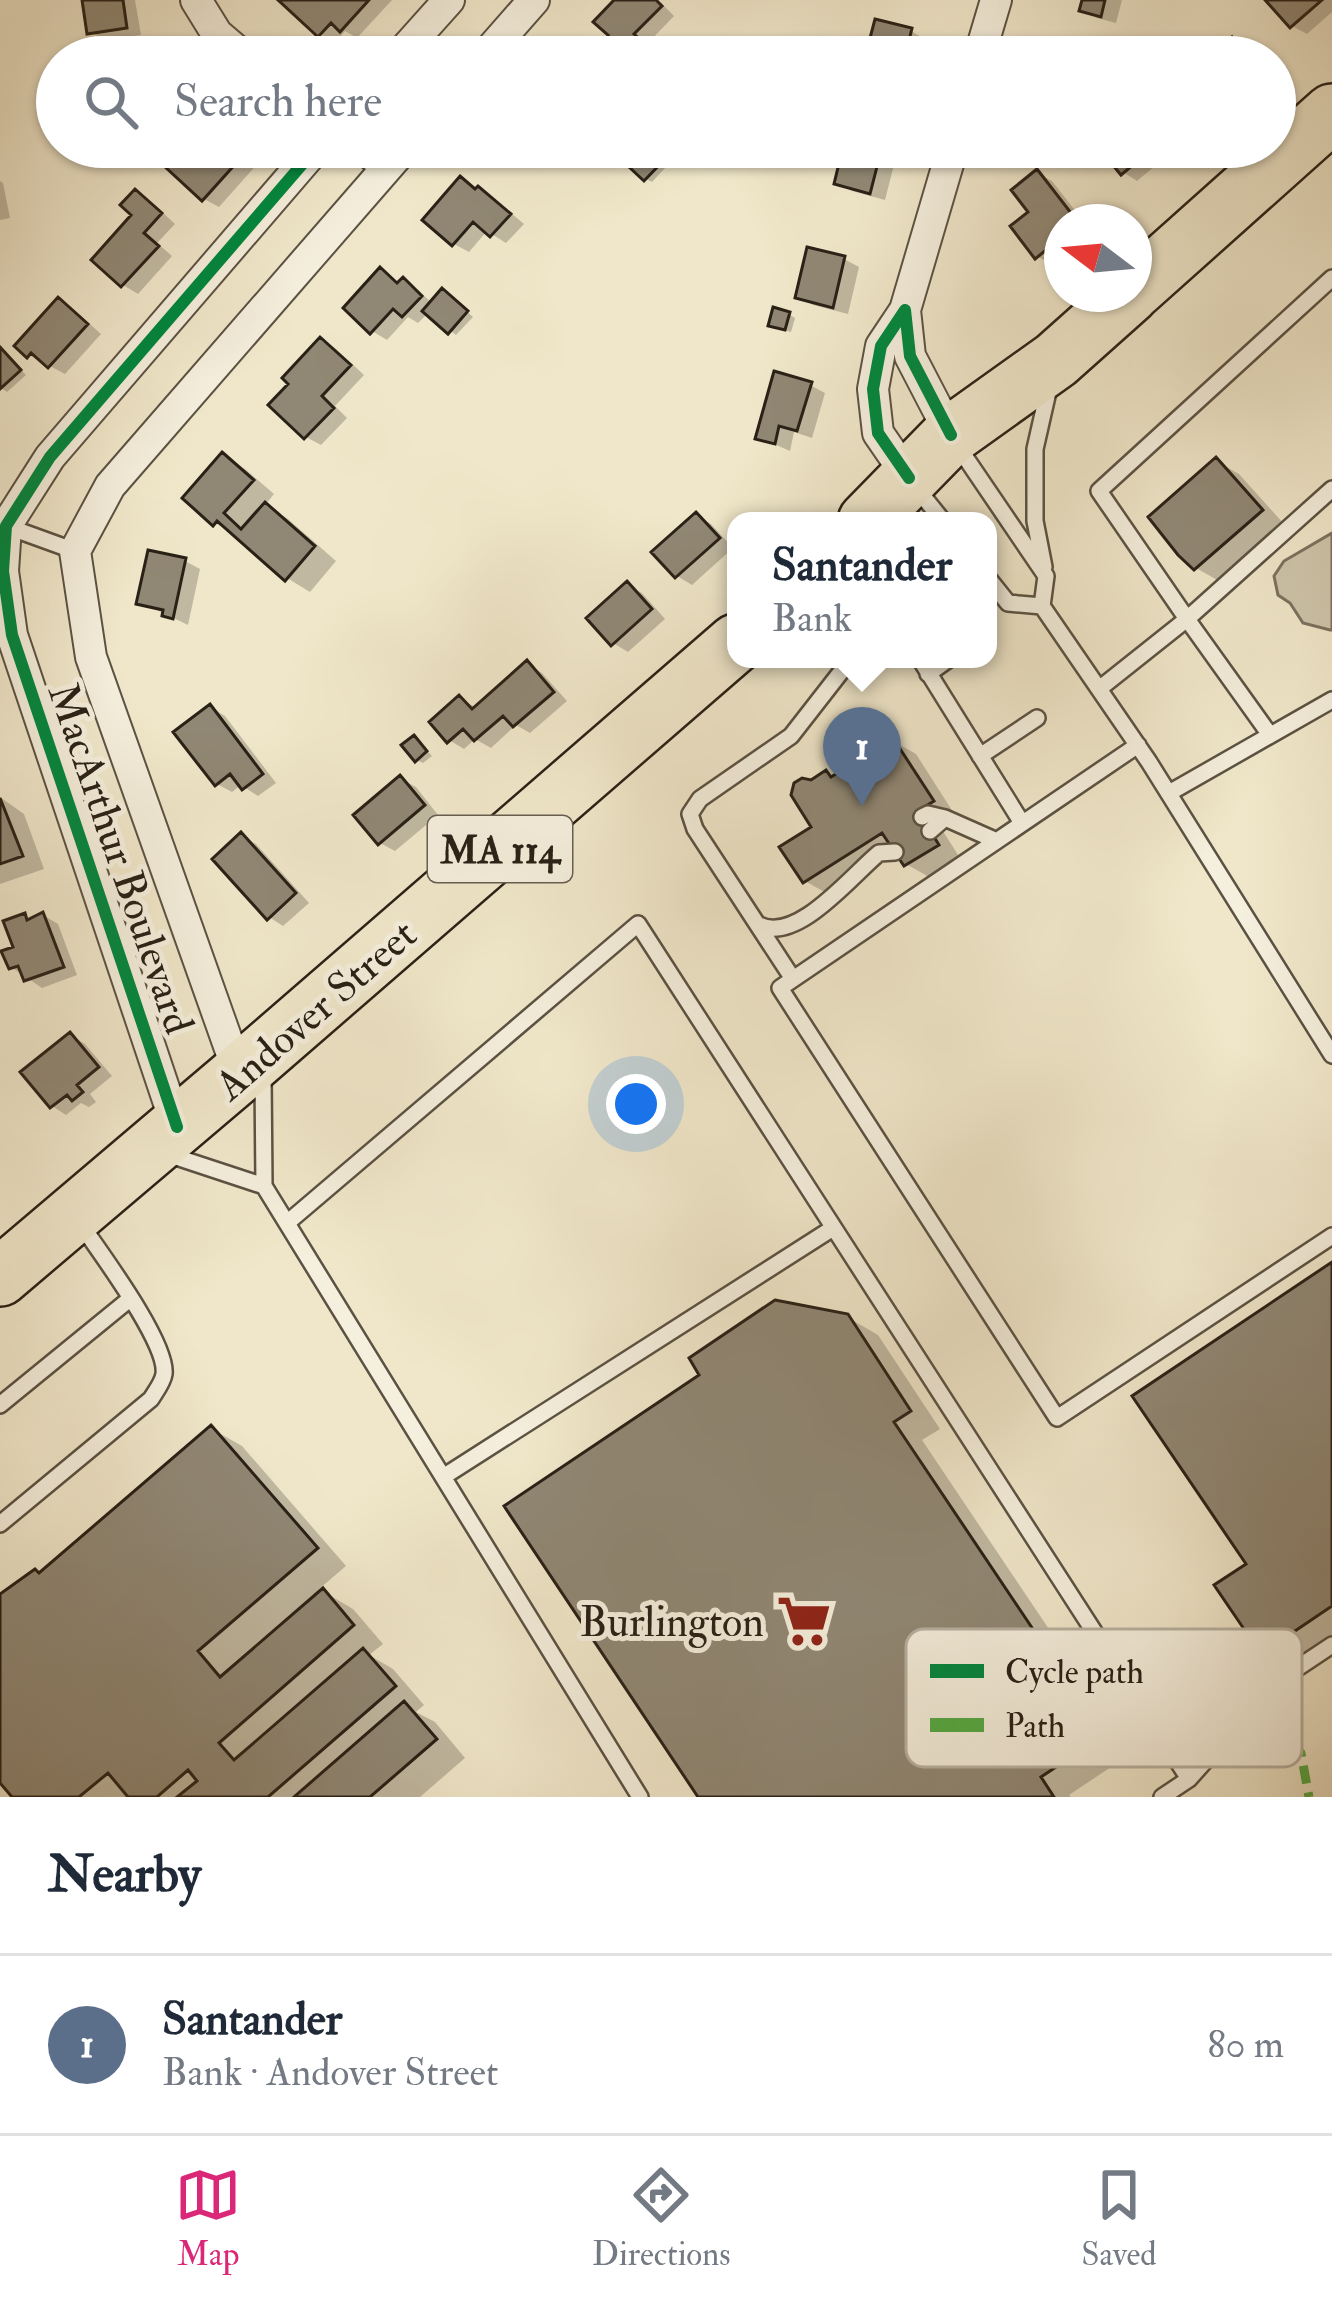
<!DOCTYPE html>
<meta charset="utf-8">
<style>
body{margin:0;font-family:"IM FELL Double Pica",serif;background:#f2f2f3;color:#1f2937}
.compass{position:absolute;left:1044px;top:204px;width:108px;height:108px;border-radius:50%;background:#fff;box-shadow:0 3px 9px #0004;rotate:286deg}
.you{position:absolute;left:636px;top:1104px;width:42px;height:42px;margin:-30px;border:9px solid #fff;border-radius:50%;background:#1a73e8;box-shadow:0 0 0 18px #1a73e833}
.badge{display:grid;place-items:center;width:78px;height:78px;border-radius:50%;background:#db2777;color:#fff;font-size:39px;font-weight:700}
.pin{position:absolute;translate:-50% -99px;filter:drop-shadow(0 3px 6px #0008)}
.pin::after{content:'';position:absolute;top:63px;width:42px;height:36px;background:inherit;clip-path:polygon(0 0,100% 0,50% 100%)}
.popup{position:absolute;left:727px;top:512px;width:270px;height:156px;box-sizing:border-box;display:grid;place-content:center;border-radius:24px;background:#fff;filter:drop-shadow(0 3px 9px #0005);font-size:39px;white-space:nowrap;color:#747a83}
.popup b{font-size:45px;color:#1f2937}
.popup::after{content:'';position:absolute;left:50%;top:100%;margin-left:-24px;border:24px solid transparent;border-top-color:#fff}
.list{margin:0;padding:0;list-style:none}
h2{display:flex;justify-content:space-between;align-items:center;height:156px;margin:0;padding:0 48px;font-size:51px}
h2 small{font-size:39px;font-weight:400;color:#747a83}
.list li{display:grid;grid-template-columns:78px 1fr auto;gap:36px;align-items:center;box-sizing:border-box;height:180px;padding:0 48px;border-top:3px solid #e0e1e3}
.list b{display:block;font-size:45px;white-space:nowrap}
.list p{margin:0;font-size:39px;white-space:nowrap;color:#747a83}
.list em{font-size:39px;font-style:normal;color:#747a83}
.icon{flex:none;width:66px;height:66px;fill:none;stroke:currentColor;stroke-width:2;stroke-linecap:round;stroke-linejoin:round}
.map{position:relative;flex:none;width:1332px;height:1797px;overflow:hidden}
.search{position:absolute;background:#fff;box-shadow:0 3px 9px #0004;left:36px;right:36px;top:36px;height:132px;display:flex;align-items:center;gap:30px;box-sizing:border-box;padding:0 42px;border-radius:66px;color:#747a83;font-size:45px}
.sheet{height:336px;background:#fff}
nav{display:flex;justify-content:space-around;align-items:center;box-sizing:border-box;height:168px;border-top:3px solid #e0e1e3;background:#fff;font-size:33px;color:#747a83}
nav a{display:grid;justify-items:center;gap:6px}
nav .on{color:#db2777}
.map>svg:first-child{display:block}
.green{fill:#cec5ab;stroke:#7c7260;stroke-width:3}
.shadow{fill:#0003}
.building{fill:#908774;stroke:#292016;stroke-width:3}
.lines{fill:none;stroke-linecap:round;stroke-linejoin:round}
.lane-casing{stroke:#5b5243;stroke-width:20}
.street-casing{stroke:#5b5243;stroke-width:34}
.highway-casing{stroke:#292016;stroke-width:62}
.lane{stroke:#f5efdd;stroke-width:15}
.street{stroke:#f5efdd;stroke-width:30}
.highway{stroke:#f0e7ca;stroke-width:57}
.quiet{stroke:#53aa42;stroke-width:9;stroke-dasharray:18 9;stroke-linecap:butt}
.cycleway-casing{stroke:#f5efdd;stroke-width:20}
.cycleway{stroke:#00873e;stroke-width:12}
.labels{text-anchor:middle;stroke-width:10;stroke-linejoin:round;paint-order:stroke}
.shield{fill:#f5efdd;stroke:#665e52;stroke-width:3}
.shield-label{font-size:39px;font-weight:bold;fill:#292016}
.street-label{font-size:42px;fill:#292016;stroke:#f5efdd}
.poi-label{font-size:42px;fill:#292016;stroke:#f5efdd;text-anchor:end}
.key{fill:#f5efdd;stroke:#b8b1a1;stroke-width:3}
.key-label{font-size:33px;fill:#292016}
</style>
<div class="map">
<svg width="1332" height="1797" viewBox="0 0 1332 1797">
<rect width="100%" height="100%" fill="#f0e7ca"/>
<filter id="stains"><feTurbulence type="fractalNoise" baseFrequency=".00167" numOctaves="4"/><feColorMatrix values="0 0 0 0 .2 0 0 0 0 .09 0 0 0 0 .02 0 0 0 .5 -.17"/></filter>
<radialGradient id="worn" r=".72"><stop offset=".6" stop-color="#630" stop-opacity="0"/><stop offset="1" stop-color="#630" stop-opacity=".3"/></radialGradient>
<path class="green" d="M1332 533V630H1330L1303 623 1290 603 1278 595 1274 576 1284 561Z"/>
<path class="shadow" d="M85 0H135L141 35 105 40 90 32Z
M282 0H392L357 38 345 31 335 43 320 34Z
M618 0H658L674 16 647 44 661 57H592L612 35Z
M1083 0H1122L1116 23 1097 18 1083 10Z
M1269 0H1332V12L1307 34 1292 26Z
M877 22 911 31 926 40 921 57H868Z
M1198 48 1213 57H1188Z
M158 147H246L261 160 219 207 204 199 153 152Z
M624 147H647L667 166 652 182 646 179Z
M846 147H887L897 153 885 200 852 191 837 182Z
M1101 147H1172L1174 150 1137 181 1123 172Z
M1037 173 1052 181 1084 222H1062V257L1052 265 1037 256 1032 212Z
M461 180 493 198 524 224 506 243 487 231 469 252 454 244Z
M0 181 3 183 10 218 0 220Z
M135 193 150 201 175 224 157 243 172 256 138 294 123 285 95 260 135 215Z
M844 259 859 267 848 314 813 305 798 297Z
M381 271 400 284 403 281 418 290 433 304 449 296 473 317 456 335 428 313 418 323 408 317 387 340 372 331Z
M58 300 73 309 101 334 65 374 29 355Z
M788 314 795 318 791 332 777 328Z
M321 340 336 349 364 375 335 406 347 418 321 445 306 437 272 405 292 384Z
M1 350 26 375 7 392 1 388Z
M810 385 825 393 812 438 794 432 790 451 758 437Z
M223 456 245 469 274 494 265 505 288 519 336 561 310 592 287 578 237 536 215 523Z
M1216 461 1239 474 1284 524 1219 581 1196 568Z
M697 516 711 524 733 548 692 585 677 576Z
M185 561 200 569 188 625 140 602Z
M627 585 642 593 665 619 628 652 613 643Z
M527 664 542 673 567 701 530 733 516 725 491 748 475 739 464 749 449 740 460 699 477 708Z
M210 707 225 716 276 783 258 796 241 785 232 792 217 784Z
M415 738 432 756 423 763 417 760Z
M893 741 916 754 955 815 939 825 960 858 929 877 906 864 897 851 828 894 805 881 815 828 811 783 826 774 835 779Z
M401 779 416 787 438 815 395 851 380 843Z
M0 797 24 814 44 869 0 884Z
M242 836 256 844 309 903 283 926 269 917Z
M43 915 58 924 77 975 42 988 11 967 24 916 32 921Z
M70 1035 85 1044 112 1076 90 1094 96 1102 89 1107 81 1103 66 1115 52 1106Z
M1332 1266V1643L1293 1670 1263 1652 1250 1565Z
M847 1317 878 1335 940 1429 922 1440 1132 1753 1069 1795 1071 1797H701Z
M212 1429 242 1446 346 1566 319 1589 353 1609 383 1644 369 1655 393 1669 424 1705 416 1712 435 1722 465 1758 420 1797H16L0 1778V1598L41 1576Z"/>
<path class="building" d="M82 0H123L127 28 87 34Z
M278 0H369L340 32 331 23 318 37Z
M614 0H656L662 6 634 34 652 50 645 57H587L608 35 593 22Z
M1082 0H1105L1101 17 1079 11Z
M1265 0H1322L1290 28Z
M875 19 912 28 905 57H865Z
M1232 37 1248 56 1209 57Z
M154 147H244L248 150 202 201 149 152Z
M620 147H648L663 161 644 181 614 153Z
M843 147H882L870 194 834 184Z
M1098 147H1154L1121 175Z
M1037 169 1078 222H1062V237L1035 259 1010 226 1028 212 1011 190Z
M460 176 475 189 478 186 511 214 490 237 473 222 452 246 422 220Z
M135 189 162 213 144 233 159 246 121 287 91 260 131 215 120 205Z
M807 247 845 256 833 308 795 298Z
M380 267 397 283 403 277 422 296 402 317 393 309 370 334 343 308Z
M442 288 468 311 448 334 422 311Z
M58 297 88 324 48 368 31 353 27 358 14 346Z
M773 307 790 312 785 330 768 326Z
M320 337 351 365 322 396 334 408 304 439 268 405 288 384 282 378Z
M0 347 21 370 0 389Z
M774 371 812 382 797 431 779 426 775 444 755 439Z
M222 452 254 480 224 513 241 529 265 502 315 546 285 581 217 521 213 526 182 498Z
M1216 457 1263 510 1194 570 1178 555 1148 517Z
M696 512 720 538 675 578 651 552Z
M148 550 186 558 173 619 162 616 163 610 136 604Z
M627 581 652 609 611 646 586 618Z
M527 660 554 692 513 727 503 716 474 741 463 729 447 743 429 722 459 695 472 709Z
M210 704 263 774 242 790 230 774 215 786 173 732Z
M414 735 427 751 415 762 401 745Z
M893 738 934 801 918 811 939 845 904 866 882 833 803 883 779 847 811 827 791 795 794 783 802 778 811 780 826 770 831 777Z
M400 775 425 805 378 845 353 815Z
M0 798 23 856 0 864Z
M241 832 296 893 267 920 212 859Z
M43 912 64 967 24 981 18 966 9 969 1 951 13 947 3 921 25 913 27 920Z
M70 1032 99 1067 77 1085 83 1092 72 1101 67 1095 50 1108 20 1072Z
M1332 1262V1606L1261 1654 1214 1585 1246 1564 1132 1396Z
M775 1300 848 1314 911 1411 894 1422 1104 1735 1041 1777 1054 1797H698L504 1506 699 1375 689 1358Z
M211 1425 318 1548 198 1651 220 1677 323 1588 354 1625 219 1743 234 1760 363 1648 396 1686 268 1797H177L197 1781 188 1770 157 1797H128L108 1773 79 1797H12L0 1783V1594L35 1569 39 1573Z
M404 1701 437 1739 370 1797H294Z"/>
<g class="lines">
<defs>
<path id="lane" d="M352 147 382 173
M957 445 1046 576 1042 606 1149 762 1332 1055
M914 485 943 521
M6 526 75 551
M1044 567 1035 521V449L1050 383
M988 578 1008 603 1042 606
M920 659 1022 823
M928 674 949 659
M1099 689 1187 619 1099 491 1332 278
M1270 735 1187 619 1332 489
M1138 745 780 988 1057 1418 1332 1236
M980 756 1037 718
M1169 793 1332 700
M922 817 928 814 945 818
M930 831 945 818 997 841
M759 925C797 944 851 876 879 853L895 852
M793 979 695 829 690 814 700 799 791 736 851 659
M263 1075 264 1186 640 1797
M164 1153 264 1186
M287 1223 638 924 1189 1779
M0 1405 131 1298
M443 1477 833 1228
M0 1524 151 1399C156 1391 163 1382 164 1374 168 1343 99 1251 80 1223
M1162 1797 1189 1779 1275 1683 1332 1645"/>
<path id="street" d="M196 0 217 34 244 57
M398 57 449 0
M484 57 534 0
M979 57 996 0
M905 310 953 147
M909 478 878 433 873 389 881 346 905 310 910 356 951 435
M239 1074 91 657 75 551 110 486 405 147
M177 1127 12 635 3 571 6 526 50 457 317 147"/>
<path id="highway" d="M1134 290 1332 113
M867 521 951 435 1056 360 1130 294
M0 1277 239 1074 736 643"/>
</defs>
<use href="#lane" class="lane-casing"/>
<use href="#street" class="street-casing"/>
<use href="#highway" class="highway-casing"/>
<use href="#lane" class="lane"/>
<use href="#street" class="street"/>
<use href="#highway" class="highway"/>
<path class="quiet" d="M1241 1721 1301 1753 1309 1797"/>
<defs>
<path id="cycleway" d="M909 478 878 433 873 389 881 346 905 310 910 356 951 435
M177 1127 12 635 3 571 6 526 50 457 317 147"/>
</defs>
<use href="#cycleway" class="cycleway-casing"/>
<use href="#cycleway" class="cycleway"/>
</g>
<defs>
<symbol id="supermarket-bare" viewBox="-9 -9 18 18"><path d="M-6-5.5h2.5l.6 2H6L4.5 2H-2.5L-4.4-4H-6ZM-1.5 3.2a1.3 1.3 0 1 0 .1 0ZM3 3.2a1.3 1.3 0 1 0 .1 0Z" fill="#8f2418" stroke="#f5efdd" stroke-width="2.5" paint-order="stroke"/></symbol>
</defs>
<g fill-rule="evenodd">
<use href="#supermarket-bare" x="766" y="1583" width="76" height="76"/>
</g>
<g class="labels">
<rect class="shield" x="428" y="816" width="144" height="66" rx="9"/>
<g class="shield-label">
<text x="500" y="863">MA 114</text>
</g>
<g class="street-label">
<text transform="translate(122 858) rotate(71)" y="15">MacArthur Boulevard</text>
<text transform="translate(315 1009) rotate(-41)" y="15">Andover Street</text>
</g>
<g class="poi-label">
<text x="764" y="1636">Burlington</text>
</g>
</g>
<rect x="906" y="1629" width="396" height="138" rx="18" class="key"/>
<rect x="930" y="1664" width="54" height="14" fill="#00873e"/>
<rect x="930" y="1718" width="54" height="14" fill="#53aa42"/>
<g class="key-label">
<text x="1005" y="1683">Cycle path</text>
<text x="1005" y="1737">Path</text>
</g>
<rect width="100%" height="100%" filter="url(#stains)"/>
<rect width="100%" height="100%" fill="url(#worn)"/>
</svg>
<svg class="compass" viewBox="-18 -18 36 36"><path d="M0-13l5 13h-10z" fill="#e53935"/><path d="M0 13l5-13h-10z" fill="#747a83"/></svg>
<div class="you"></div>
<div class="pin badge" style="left:862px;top:806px;background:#5c6f8a">1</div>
<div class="popup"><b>Santander</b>Bank</div>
<div class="search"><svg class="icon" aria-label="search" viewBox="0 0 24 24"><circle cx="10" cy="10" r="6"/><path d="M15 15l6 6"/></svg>Search here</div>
</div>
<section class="sheet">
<h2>Nearby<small></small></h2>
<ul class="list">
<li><span class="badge" style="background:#5c6f8a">1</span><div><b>Santander</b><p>Bank · Andover Street</p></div><em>80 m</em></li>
</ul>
</section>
<nav>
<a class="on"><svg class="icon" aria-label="map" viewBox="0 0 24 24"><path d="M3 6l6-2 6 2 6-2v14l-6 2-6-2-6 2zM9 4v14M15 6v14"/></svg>Map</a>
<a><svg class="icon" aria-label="directions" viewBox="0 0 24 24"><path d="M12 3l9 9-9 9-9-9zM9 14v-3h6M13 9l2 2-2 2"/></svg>Directions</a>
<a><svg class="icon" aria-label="saved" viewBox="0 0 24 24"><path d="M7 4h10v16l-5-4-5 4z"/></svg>Saved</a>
</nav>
